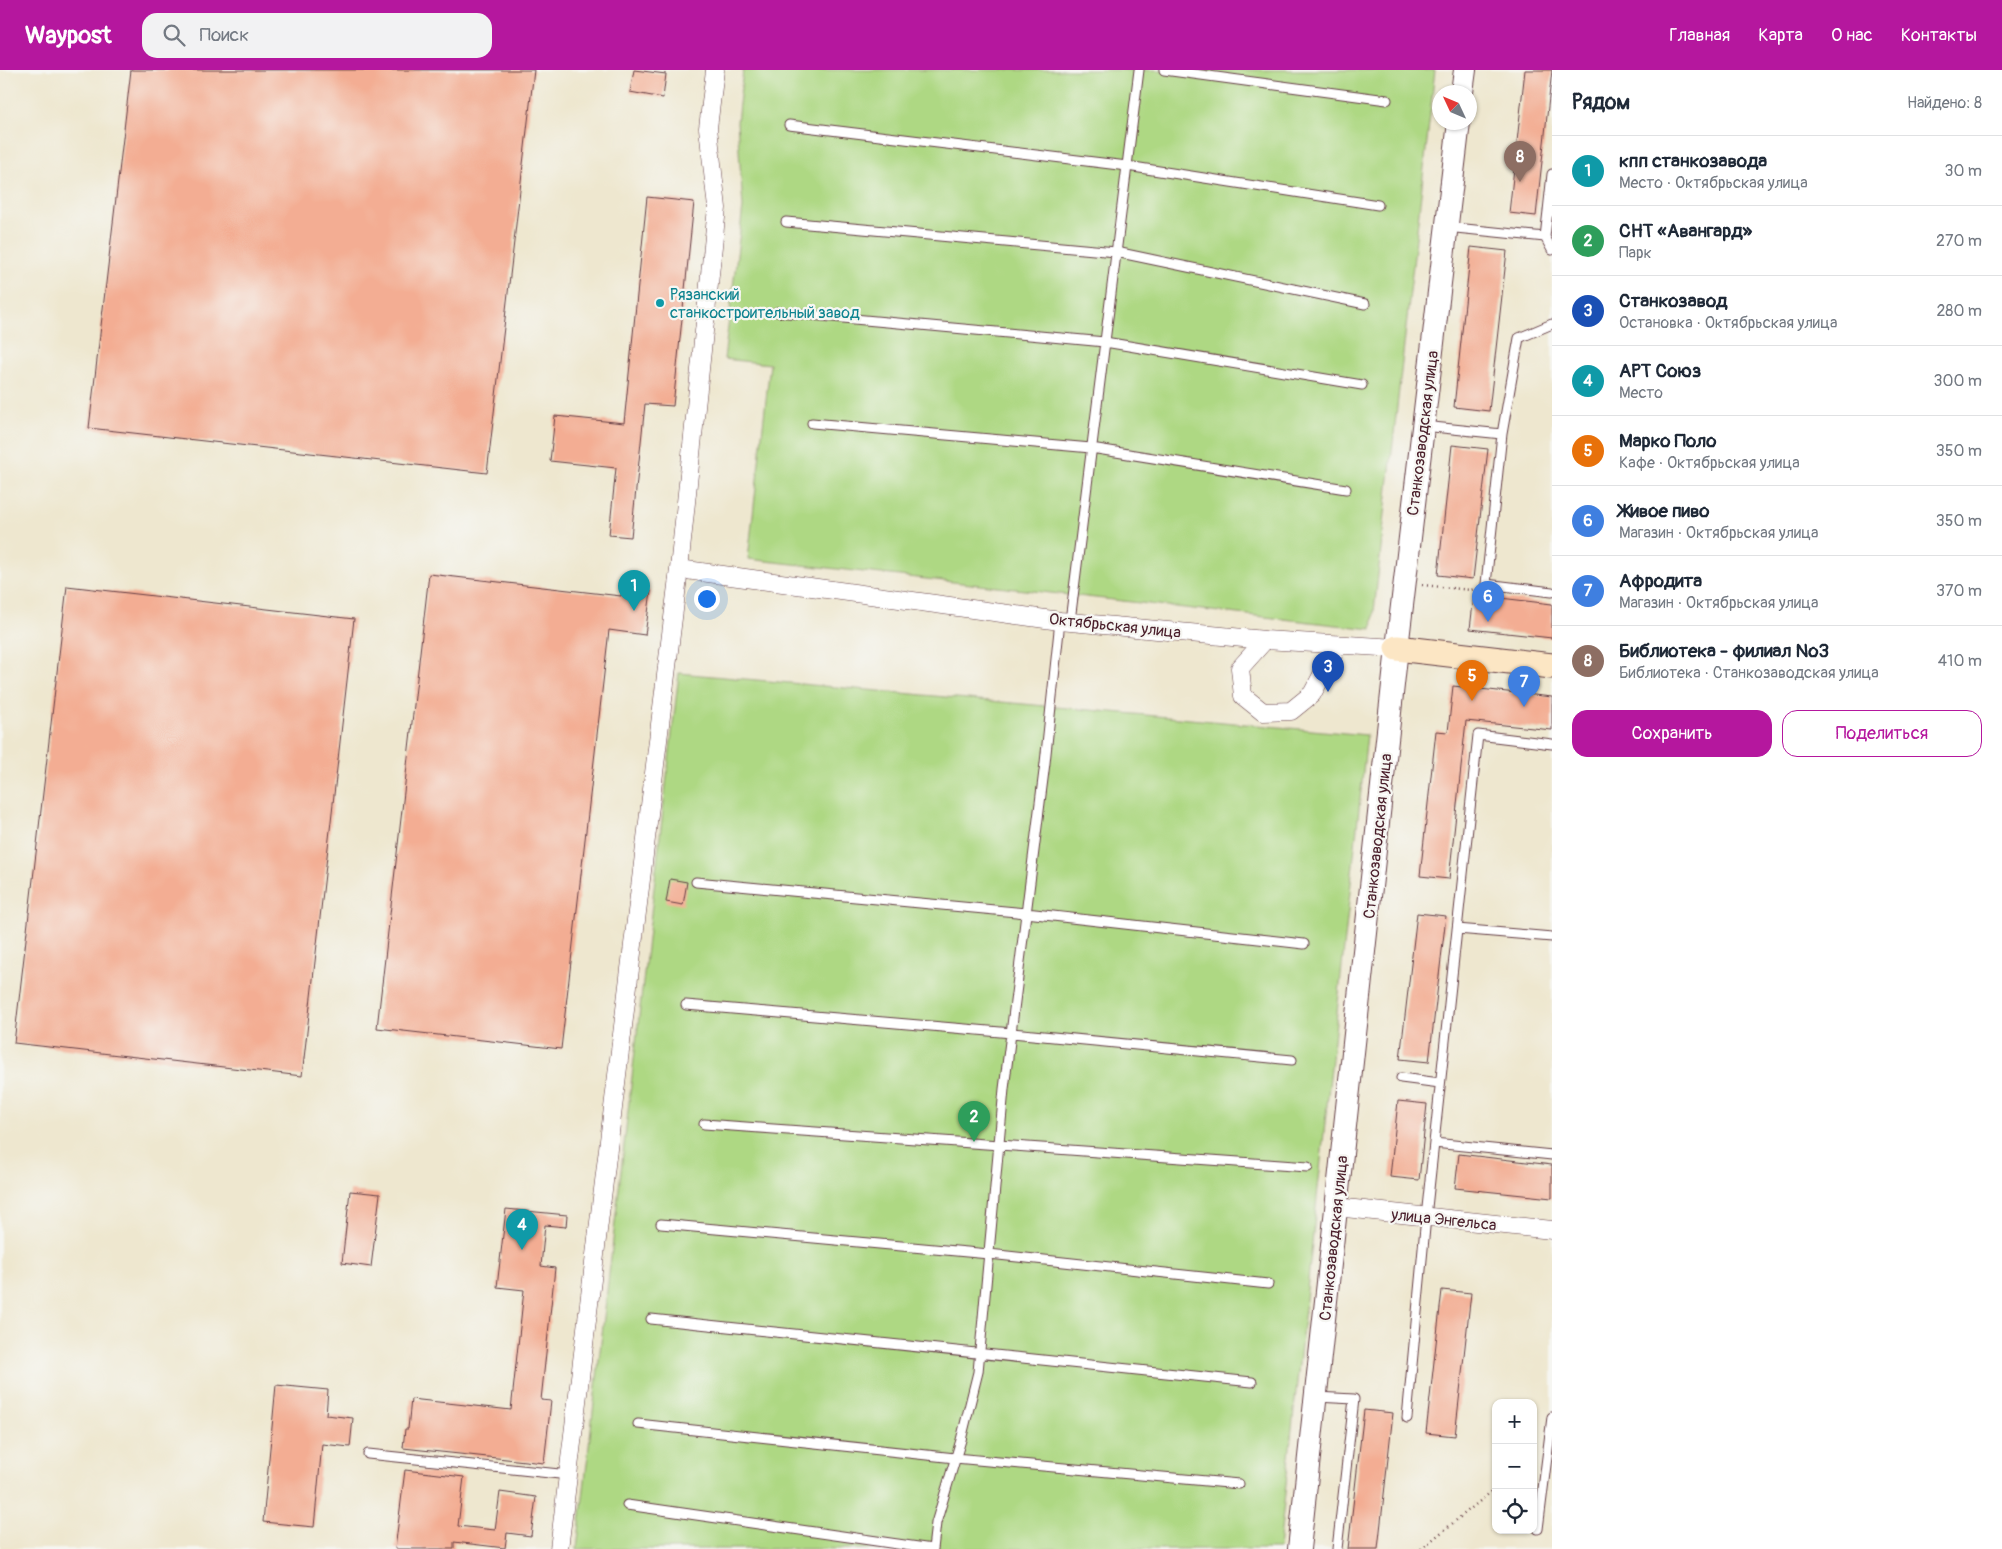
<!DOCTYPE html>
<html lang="ru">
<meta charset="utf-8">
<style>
body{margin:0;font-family:Pangolin,sans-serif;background:#f2f2f3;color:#1f2937}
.controls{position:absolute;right:15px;bottom:15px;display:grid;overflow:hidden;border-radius:10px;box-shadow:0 1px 4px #0004}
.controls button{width:45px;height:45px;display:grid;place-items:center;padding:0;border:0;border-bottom:1px solid #e0e1e3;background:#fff;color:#1f2937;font:25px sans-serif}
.compass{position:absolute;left:1432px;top:15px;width:45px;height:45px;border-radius:50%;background:#fff;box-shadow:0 1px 4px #0004;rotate:314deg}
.you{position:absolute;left:706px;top:528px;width:18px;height:18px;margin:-12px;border:4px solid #fff;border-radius:50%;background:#1a73e8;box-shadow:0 0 0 8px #1a73e833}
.badge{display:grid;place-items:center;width:32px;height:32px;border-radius:50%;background:#b5179e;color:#fff;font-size:16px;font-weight:700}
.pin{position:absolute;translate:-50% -41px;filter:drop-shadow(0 1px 2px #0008)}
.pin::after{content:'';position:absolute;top:26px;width:18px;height:15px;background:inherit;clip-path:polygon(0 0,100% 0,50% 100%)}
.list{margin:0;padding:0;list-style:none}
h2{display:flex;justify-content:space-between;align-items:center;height:65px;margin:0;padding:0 20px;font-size:21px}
h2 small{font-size:16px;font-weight:400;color:#747a83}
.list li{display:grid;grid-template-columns:32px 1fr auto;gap:15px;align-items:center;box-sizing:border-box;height:70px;padding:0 20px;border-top:1px solid #e0e1e3}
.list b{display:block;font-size:19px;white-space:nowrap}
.list p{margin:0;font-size:16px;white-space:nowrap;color:#747a83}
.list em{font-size:16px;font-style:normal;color:#747a83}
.actions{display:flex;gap:10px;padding:15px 20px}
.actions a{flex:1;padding:11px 0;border:1px solid #b5179e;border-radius:15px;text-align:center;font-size:18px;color:#b5179e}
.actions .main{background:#b5179e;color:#fff}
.icon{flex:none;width:28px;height:28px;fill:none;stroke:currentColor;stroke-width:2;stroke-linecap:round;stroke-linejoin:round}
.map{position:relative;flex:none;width:1552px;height:1479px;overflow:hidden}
header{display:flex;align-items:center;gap:30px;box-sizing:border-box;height:70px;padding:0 25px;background:#b5179e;color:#fff}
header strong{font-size:24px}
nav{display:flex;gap:28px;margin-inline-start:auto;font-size:18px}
.search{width:350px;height:45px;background:#f2f2f3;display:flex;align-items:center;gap:12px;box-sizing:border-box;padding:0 18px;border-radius:15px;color:#747a83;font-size:19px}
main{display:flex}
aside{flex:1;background:#fff}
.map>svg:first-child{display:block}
.green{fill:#aed883;stroke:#7c7c57}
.building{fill:#f3ad93}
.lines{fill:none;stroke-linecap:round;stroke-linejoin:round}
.service-casing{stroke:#633d44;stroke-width:11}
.minor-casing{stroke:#633d44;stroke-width:19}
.tertiary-casing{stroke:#633d44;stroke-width:24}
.secondary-casing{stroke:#633d44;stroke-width:27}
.path{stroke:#633d44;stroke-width:2.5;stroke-dasharray:1 4;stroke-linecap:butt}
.service{stroke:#fff;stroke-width:9}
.minor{stroke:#fff;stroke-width:18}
.tertiary{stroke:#fff;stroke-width:22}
.secondary{stroke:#fce6c4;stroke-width:25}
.culture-dot{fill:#0f9aa8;stroke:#f6f6f2;stroke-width:2}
.labels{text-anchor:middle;stroke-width:4.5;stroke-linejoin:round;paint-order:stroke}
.culture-label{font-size:16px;fill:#0d838f;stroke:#f6f6f2;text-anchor:start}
.street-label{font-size:16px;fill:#4a1f2b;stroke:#f6f6f2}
</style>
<header>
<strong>Waypost</strong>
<div class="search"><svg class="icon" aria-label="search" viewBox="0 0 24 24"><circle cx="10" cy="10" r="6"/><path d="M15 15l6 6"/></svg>Поиск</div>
<nav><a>Главная</a><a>Карта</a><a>О нас</a><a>Контакты</a></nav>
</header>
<main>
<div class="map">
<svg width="1552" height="1479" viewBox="0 0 1552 1479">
<rect width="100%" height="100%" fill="#f6f6f2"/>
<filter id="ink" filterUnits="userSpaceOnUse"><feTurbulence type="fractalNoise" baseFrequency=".02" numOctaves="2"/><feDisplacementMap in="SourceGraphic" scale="10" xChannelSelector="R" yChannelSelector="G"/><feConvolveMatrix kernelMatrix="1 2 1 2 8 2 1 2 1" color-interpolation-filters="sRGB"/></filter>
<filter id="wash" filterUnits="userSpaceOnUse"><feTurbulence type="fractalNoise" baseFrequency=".0096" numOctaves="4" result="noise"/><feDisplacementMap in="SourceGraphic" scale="20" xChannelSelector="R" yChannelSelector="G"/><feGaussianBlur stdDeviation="1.12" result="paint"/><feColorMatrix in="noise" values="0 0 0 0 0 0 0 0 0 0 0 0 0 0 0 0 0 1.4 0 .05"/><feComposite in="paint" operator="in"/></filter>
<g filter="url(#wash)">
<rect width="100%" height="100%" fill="#eee7cf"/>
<path class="green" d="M743 0H1435L1372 559 748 489 770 294 724 289 743 137 737 52Z
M679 603 1367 665 1279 1479H577Z"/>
<g id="blocks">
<path class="building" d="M131 0H534L487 403 89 358Z
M634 0 666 4 663 28 630 22Z
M1525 0H1552L1536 146 1509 143Z
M647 127 694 132 673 336 645 334 631 467 609 465 616 398 550 391 555 346 624 353Z
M1471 177 1507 181 1489 341 1454 337Z
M1452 375 1488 379 1473 509 1438 505Z
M429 504 621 526 623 518 651 521 645 565 609 560 561 979 377 958Z
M67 516 354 549 302 1006 14 973Z
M1474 525 1552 534V568L1470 559Z
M1453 616 1552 627V660L1466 651 1449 809 1420 806 1436 661 1448 662Z
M670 809 687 812 683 835 666 832Z
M1417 843 1446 846 1429 992 1400 989Z
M1398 1031 1427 1034 1419 1110 1390 1107Z
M1459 1084 1552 1095V1128L1455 1118Z
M350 1121 380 1124 371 1197 342 1193Z
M506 1139 567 1145 566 1157 545 1155 541 1196 555 1198 541 1330 551 1331 544 1393 403 1378 405 1359H408L411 1329 511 1340 524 1220 497 1217Z
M1442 1220 1471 1223 1455 1366 1426 1363Z
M276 1315 328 1320 326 1345 353 1348 350 1377 322 1374 314 1457 263 1452Z
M1364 1340 1393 1343 1378 1479H1348Z
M405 1400 464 1407 458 1456 495 1460 500 1422 536 1427 531 1466 507 1463 505 1478 454 1472V1479H395Z"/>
</g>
</g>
<g filter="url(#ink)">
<use href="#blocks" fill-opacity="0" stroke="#633d44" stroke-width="1"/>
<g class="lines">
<defs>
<path id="service" d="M1164 0 1387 30
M789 55 1127 96 1378 135
M1552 104 1548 141 1552 142
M1548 141 1545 167 1552 180
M786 152 1116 182 1365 234
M1446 157 1545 167
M777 242 1105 272 1362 315
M812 353 1091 378 1346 419
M1423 356 1502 364 1486 514 1552 522
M1502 364 1519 268 1552 254
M1070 551 1139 0
M696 812 1026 843 1304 874
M1457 859 1552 867
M686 935 1012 963 1292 990
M1401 1008 1440 1013
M704 1054 1308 1097
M1434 1073 1552 1085
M661 1154 989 1184 1268 1214
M651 1249 1252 1312
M1316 1327 1354 1329 1337 1479
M1407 1348 1426 1147 1478 665 1552 674
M638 1354 955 1388 1239 1414
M368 1384 569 1405
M627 1435 932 1479
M1538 1459 1552 1347
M933 1479 936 1453 961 1370 978 1302 1004 1019 1045 693 1060 551"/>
<path id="minor" d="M679 499 1060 551 1265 570 1397 578
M1265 570 1240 598 1243 626 1263 642 1291 641 1312 624 1338 575
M1336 1137 1552 1160
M559 1479 679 499 717 138 708 58 715 0"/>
<path id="tertiary" d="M1462 22 1465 0
M1299 1479 1397 578 1459 52"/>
<path id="secondary" d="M1397 578 1552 596"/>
</defs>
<use href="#service" class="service-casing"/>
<use href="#minor" class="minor-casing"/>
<use href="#tertiary" class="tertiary-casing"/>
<use href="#secondary" class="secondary-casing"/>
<path class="path" d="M1422 515 1471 520 1476 518
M1421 1479 1496 1418"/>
<use href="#service" class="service"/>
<use href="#minor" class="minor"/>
<use href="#tertiary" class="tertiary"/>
<use href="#secondary" class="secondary"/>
</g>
</g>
<circle class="culture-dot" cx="660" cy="233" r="5"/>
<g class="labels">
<g class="culture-label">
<text x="670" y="230">Рязанский<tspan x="670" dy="18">станкостроительный завод</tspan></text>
</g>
<g class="street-label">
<text transform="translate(1422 363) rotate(-83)" y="6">Станкозаводская улица</text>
<text transform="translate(1115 555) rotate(6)" y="6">Октябрьская улица</text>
<text transform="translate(1377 766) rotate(-84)" y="6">Станкозаводская улица</text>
<text transform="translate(1444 1149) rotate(6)" y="6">улица Энгельса</text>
<text transform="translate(1333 1168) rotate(-84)" y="6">Станкозаводская улица</text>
</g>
</g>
</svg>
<div class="controls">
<button>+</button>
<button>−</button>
<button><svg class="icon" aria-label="locate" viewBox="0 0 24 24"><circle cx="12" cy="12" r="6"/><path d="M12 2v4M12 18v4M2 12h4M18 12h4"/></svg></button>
</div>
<svg class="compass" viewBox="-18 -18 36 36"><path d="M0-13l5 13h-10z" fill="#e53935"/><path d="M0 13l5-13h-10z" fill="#747a83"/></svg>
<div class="you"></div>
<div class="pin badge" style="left:634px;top:541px;background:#0f9aa8">1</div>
<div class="pin badge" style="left:974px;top:1072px;background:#2e9e5b">2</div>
<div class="pin badge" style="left:1328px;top:622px;background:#1a4fb4">3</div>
<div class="pin badge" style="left:522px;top:1180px;background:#0f9aa8">4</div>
<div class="pin badge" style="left:1472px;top:631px;background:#e8710a">5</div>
<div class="pin badge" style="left:1488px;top:552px;background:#3f7fe0">6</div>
<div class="pin badge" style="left:1524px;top:637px;background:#3f7fe0">7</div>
<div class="pin badge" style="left:1520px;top:112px;background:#8d6e63">8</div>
</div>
<aside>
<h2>Рядом<small>Найдено: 8</small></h2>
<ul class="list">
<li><span class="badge" style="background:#0f9aa8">1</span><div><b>кпп станкозавода</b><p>Место · Октябрьская улица</p></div><em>30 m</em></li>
<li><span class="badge" style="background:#2e9e5b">2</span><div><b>СНТ «Авангард»</b><p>Парк</p></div><em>270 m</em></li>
<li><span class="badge" style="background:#1a4fb4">3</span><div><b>Станкозавод</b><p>Остановка · Октябрьская улица</p></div><em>280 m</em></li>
<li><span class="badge" style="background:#0f9aa8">4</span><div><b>АРТ Союз</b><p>Место</p></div><em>300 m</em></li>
<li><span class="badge" style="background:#e8710a">5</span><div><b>Марко Поло</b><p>Кафе · Октябрьская улица</p></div><em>350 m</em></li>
<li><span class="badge" style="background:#3f7fe0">6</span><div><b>Живое пиво</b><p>Магазин · Октябрьская улица</p></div><em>350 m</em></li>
<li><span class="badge" style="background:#3f7fe0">7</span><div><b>Афродита</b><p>Магазин · Октябрьская улица</p></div><em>370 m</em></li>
<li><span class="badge" style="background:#8d6e63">8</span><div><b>Библиотека - филиал №3</b><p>Библиотека · Станкозаводская улица</p></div><em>410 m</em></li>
</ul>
<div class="actions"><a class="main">Сохранить</a><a>Поделиться</a></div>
</aside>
</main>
